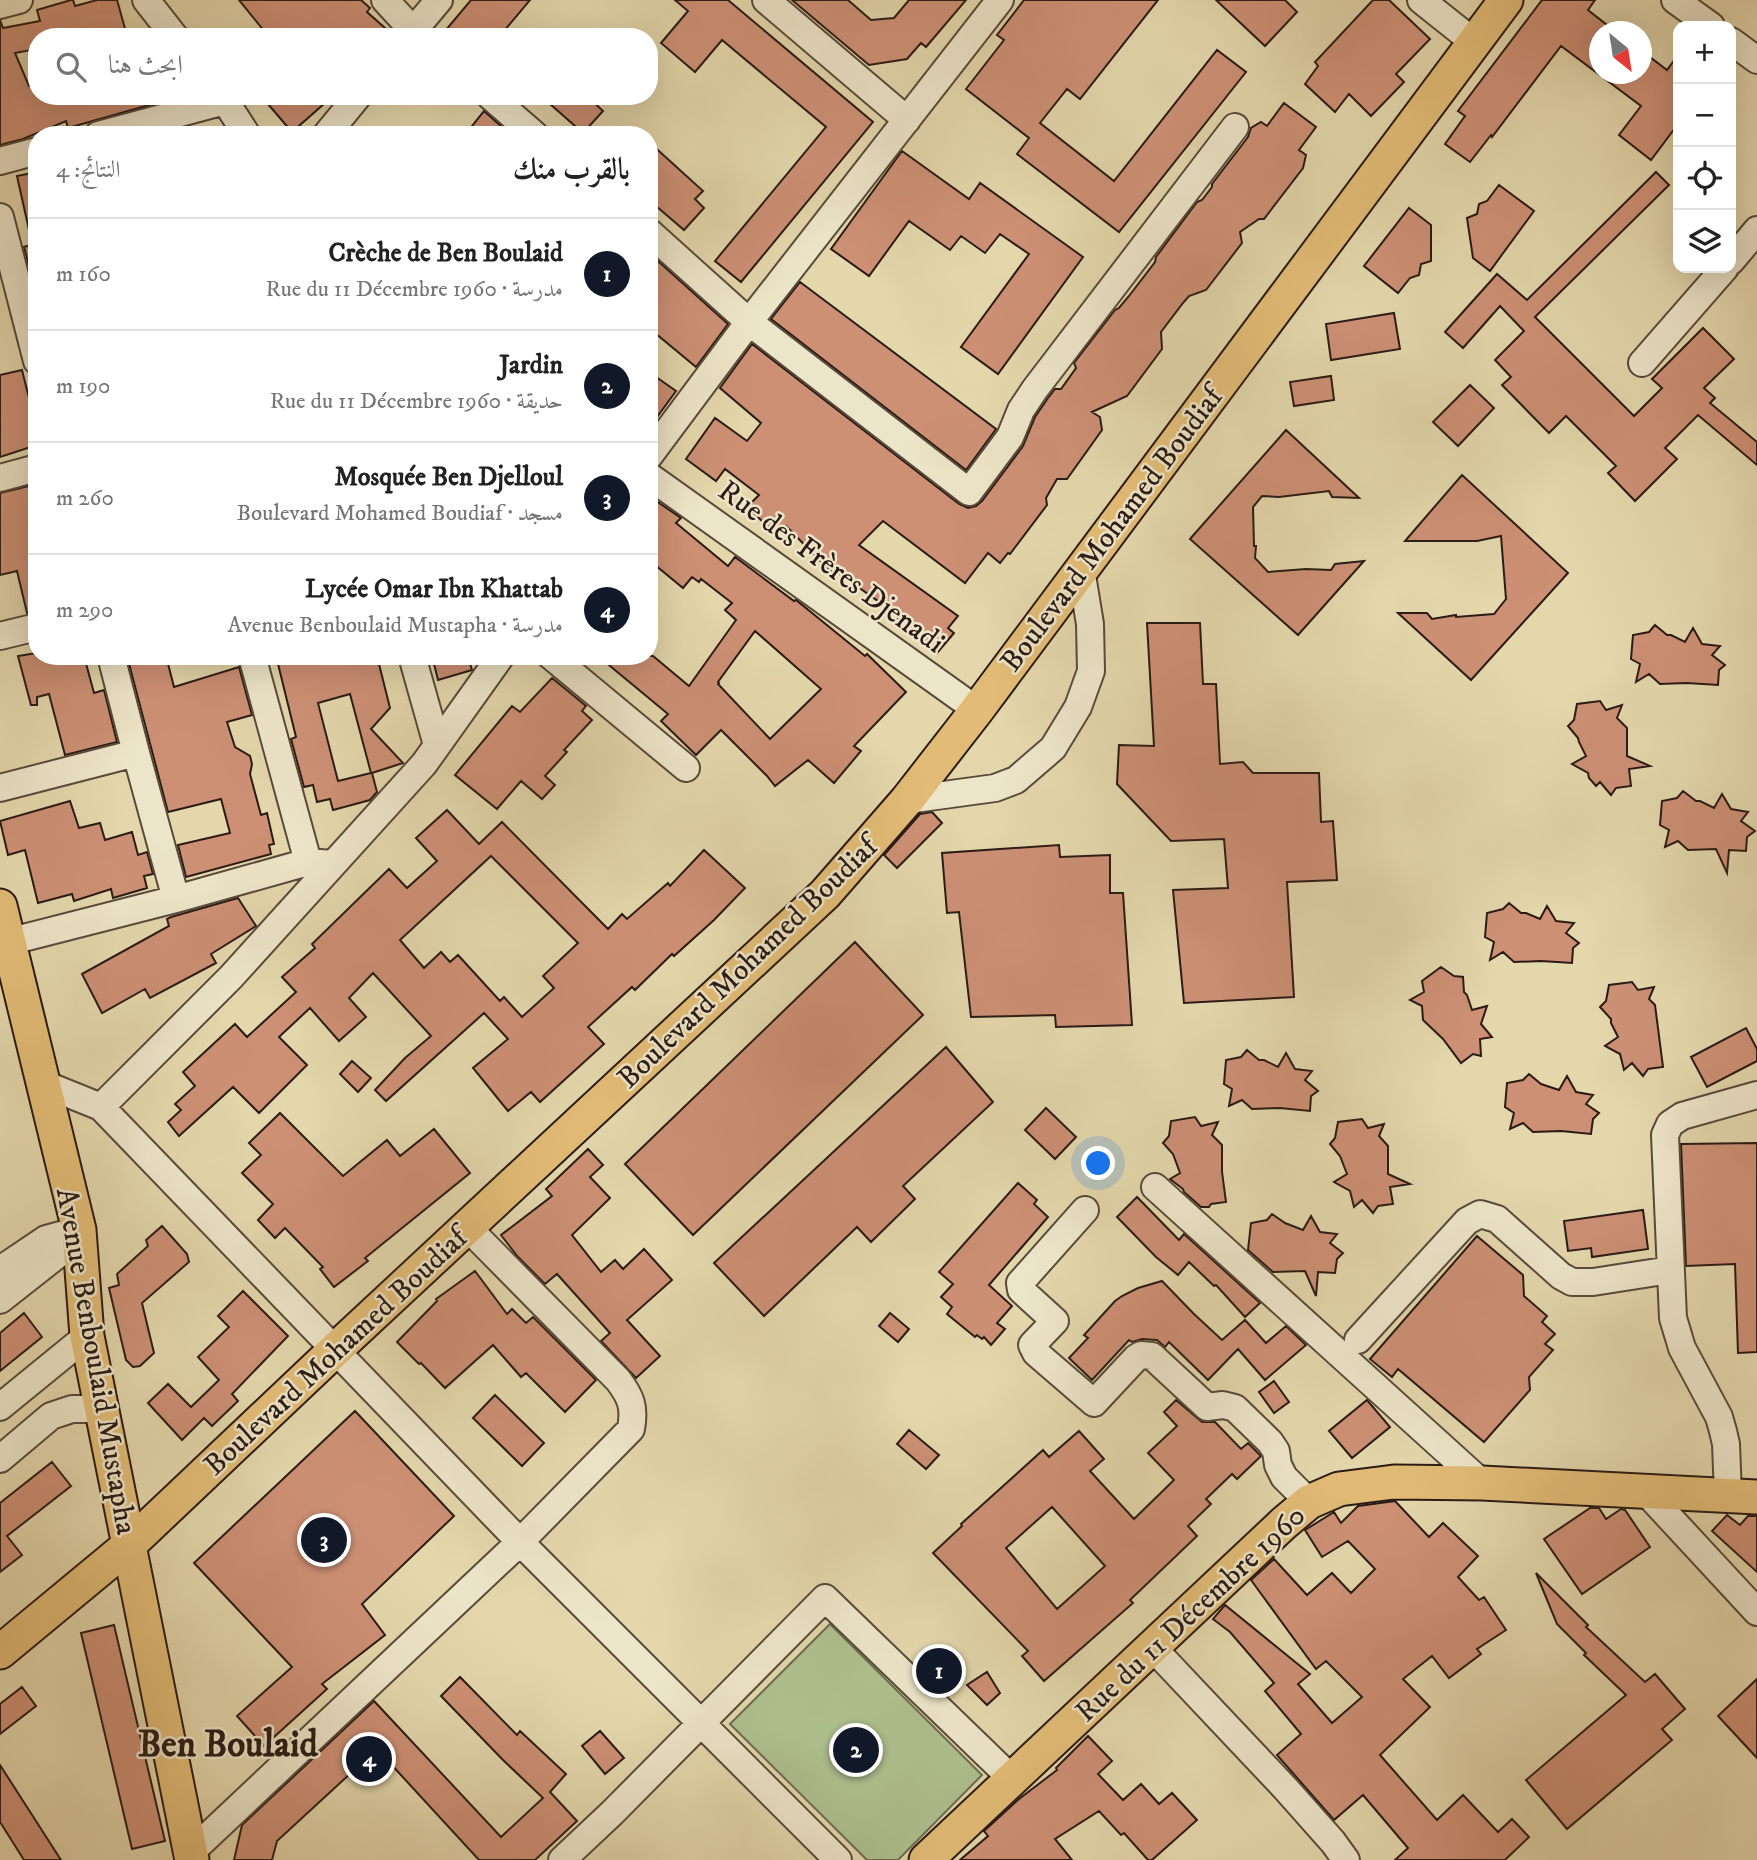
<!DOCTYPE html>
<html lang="ar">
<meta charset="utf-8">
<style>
body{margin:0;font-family:"IM FELL DW Pica",Amiri,serif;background:#f2f2f2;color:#222;direction:rtl}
.controls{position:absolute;right:21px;top:21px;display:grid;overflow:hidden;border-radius:14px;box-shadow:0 7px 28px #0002}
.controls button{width:63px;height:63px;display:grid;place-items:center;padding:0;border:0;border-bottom:2px solid #e0e0e0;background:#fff;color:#222;font:35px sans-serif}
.compass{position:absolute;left:1589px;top:21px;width:63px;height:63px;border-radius:50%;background:#fff;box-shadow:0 7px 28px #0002;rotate:150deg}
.you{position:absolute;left:1099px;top:1164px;width:24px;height:24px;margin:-18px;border:5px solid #fff;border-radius:50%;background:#1a73e8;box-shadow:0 0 0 10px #1a73e833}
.badge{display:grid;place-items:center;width:46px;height:46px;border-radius:50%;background:#111827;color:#fff;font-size:23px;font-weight:700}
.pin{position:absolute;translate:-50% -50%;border:4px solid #fff;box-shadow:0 2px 7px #0006}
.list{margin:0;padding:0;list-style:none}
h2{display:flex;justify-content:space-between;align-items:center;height:91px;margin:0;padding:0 28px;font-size:30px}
h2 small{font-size:23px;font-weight:400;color:#767676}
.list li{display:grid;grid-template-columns:46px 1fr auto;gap:21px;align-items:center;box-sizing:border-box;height:112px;padding:0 28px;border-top:2px solid #e0e0e0}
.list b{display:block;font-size:26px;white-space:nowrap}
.list p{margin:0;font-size:23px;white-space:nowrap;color:#767676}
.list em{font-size:23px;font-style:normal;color:#767676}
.icon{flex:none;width:38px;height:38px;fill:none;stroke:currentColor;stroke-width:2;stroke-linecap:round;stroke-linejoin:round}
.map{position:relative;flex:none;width:1757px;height:1860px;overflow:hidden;direction:ltr}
.search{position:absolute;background:#fff;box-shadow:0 7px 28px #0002;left:28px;top:28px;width:630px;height:77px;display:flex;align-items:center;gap:18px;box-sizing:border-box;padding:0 24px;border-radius:28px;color:#767676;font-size:26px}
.panel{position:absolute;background:#fff;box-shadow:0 7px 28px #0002;left:28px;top:126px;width:630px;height:539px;border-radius:28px;direction:rtl}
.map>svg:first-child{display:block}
.green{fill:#aebf8e;stroke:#6c6d52;stroke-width:2}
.building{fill:#cd9075;stroke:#2a1b15;stroke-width:2;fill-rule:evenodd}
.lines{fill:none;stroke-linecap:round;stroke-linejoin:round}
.minor-casing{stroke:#584a3b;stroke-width:30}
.major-casing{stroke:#2a1b15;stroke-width:37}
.minor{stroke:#ede5c9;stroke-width:26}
.major{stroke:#e2bc76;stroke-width:33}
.labels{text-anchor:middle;stroke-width:5;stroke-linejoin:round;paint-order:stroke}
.street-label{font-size:30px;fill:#2a1b15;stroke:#ede5c9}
.district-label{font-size:37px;font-weight:bold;fill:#2a1b15;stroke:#ede5c9}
</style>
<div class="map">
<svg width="1757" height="1860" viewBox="0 0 1757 1860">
<rect width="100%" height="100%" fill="#e4d7ac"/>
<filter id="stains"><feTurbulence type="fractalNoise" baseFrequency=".00286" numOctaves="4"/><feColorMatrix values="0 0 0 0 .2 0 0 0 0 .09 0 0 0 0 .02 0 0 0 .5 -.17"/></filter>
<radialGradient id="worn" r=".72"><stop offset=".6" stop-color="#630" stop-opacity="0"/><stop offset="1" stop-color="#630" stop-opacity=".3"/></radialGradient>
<path class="green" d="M830 1624 982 1775 898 1860H867L730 1724Z"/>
<path class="building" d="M71 0H73L75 6 97 0H117L126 32 103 37H90L87 29 59 37H37V49L15 53 29 86 35 84 37 96H173L174 98 68 128 66 121 23 139 0 145V20L3 28 40 21 37 10Z
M239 0H361L370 8 367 12 393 35V37H269Z
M471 0H530L499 37H440Z
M675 0H728L873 122 741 282 715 261 826 127 722 40 695 72 661 43 688 11Z
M792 0H848L871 20 894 18 909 0H966L926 47 921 43 907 59 869 65Z
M1024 0H1158L1080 99 1067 89 1040 123 1114 181 1217 50 1246 72 1119 232 1017 154 1029 138 966 89 1004 40 997 35Z
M1216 0H1285L1297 12 1265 46Z
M1373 0H1389L1430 39 1396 74 1404 82 1371 116 1349 94 1335 112 1305 84 1318 66 1315 62Z
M1542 0H1595L1588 10 1616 32H1600V74H1642V51L1667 70 1678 55V124L1651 160 1619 135 1641 106 1561 46 1492 137 1491 135 1470 162 1445 144 1465 116 1458 111Z
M261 96H333L292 132Z
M541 96H587L603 111 583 133Z
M1284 103 1316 127 1299 150 1306 155 1303 168 1264 219H1259L1240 232 1242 243 1206 290 1189 296 1183 303 1161 332 1162 349 1127 396 1092 412 1100 417 1102 430 1067 479H1057L1046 498 1047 505 1010 554 1008 553 1000 563 988 553 965 583 883 521 859 545 958 616 948 628 954 633 937 653 896 620 899 616 834 570 831 572 786 526 777 535 747 507 759 495 725 469 716 481 686 459 715 418 747 441 761 423 720 388 752 344 959 504 968 508 976 506 982 501 1023 446 1035 417 1048 398 1055 389H1061L1076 368 1074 363 1115 310 1119 308 1129 296 1155 262 1156 257 1197 202 1202 200 1212 187V184L1248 137 1251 128 1261 122 1267 126Z
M484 111 511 135H465Z
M649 142 703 191 695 199 704 208 684 230 649 200Z
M902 151 969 199 980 183 1083 257 998 374 961 347 1029 254 1000 234 985 253 961 236 950 250 909 221 869 276 831 249Z
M37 172V229L29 230 17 176Z
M1656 172 1669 185 1535 317 1634 416 1662 388 1652 379 1703 328 1734 359 1704 388 1715 398 1710 403 1757 442V465L1698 415 1665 448 1677 459 1635 501 1608 473 1616 466 1566 416 1549 433 1502 385 1511 377 1495 360 1524 331 1500 306 1463 348 1445 332 1497 274 1527 300Z
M1499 185 1534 211 1490 271 1473 258 1467 218 1477 214 1479 204 1487 201Z
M1409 208 1431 225V261L1421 264 1419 275 1410 278 1398 293 1364 266Z
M37 243V285L34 286 24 247Z
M649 253 728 324 696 367 649 328Z
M800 282 996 429 966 470 771 319Z
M1394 313 1400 349 1331 360 1326 324Z
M22 370 37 430V445L0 457V375Z
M649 372 676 391 649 428Z
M1331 376 1334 400 1294 406 1290 382Z
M1470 385 1494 408 1458 446 1433 422Z
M1286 430 1359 498 1332 497 1329 491 1279 497 1262 496 1253 507 1254 546H1256L1255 558 1268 572 1306 569 1331 570 1335 564 1364 561 1298 635 1190 539Z
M1462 475 1568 573 1471 680 1398 613H1427L1432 619 1456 615V617L1494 614 1506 599 1501 536 1477 541H1405Z
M37 484V612L27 613 17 571 0 575V493Z
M649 496 681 518 676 523 728 566 735 557 794 601 796 600 865 656 867 654 906 692 854 746 861 751 834 783 808 760 775 786 767 776 721 730 696 755 661 721 668 714 598 656H653L689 686 736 620 725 610 732 603 701 579 699 582 692 577 683 588 649 560ZM755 631 821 689 770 739 718 684 719 683 718 682Z
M1147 623H1200L1203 684H1216L1220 764 1243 762 1253 773H1319L1321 822 1333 821 1337 880 1287 882 1294 997 1184 1003 1173 890 1228 888 1224 839 1171 841 1117 784 1119 745 1154 746Z
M1655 625 1667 635H1671L1685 642 1693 628 1702 644 1720 646 1712 655 1725 665 1719 670 1718 685 1687 683 1660 684 1649 674 1636 682 1640 664 1631 659 1633 635 1649 632Z
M37 653V656H84L94 693 104 690 117 742 65 755 49 694 37 697V705H31L18 656Z
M127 656H166L174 687 239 667 252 715 227 722 235 747 250 756 252 764 250 774 261 815 267 813 274 844 269 845 271 854 186 877 178 845 230 833 221 799 168 812Z
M310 656H377L390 708 371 729 403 763 372 773 377 792 370 800 333 810 330 799 317 802 313 785 304 787 291 739 296 737 278 664ZM350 694 371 773 338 781 318 703Z
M432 656H468L472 670 438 680Z
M552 678 586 706 582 711 592 720 564 750 567 752 545 776 555 785 542 799 521 781 497 809 455 775 512 706 520 712Z
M1600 701 1606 710 1622 705 1617 718 1627 728V756L1650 766 1629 769 1631 786 1616 788 1611 795 1600 782 1596 786 1589 778 1588 773 1572 764 1586 756 1579 742 1578 738 1568 726 1574 720 1577 704Z
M1683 791 1696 801H1700L1714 808 1722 794 1731 809 1748 812 1741 821 1755 831 1747 837 1746 851 1729 850 1727 873 1716 849 1688 850 1678 841 1665 847 1669 830 1660 825 1662 801 1677 798Z
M70 801 79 828 100 823 105 840 132 832 138 855 147 852 153 874 144 876 147 888 113 898 111 889 74 901 72 894 38 903 25 850 8 855 0 821Z
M447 810 479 844 502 822 608 929 622 914 627 919 668 883 670 886 704 850 745 888 714 920 674 956 672 954 635 990 632 987 588 1027 604 1044 540 1102 531 1092 508 1111 473 1068 508 1039 484 1013 386 1101 375 1090 405 1058 431 1036 373 973 349 998 366 1017 339 1041 310 1008 279 1037 307 1065 259 1113 233 1087 179 1136 168 1122 181 1110 175 1104 195 1086 183 1072 235 1024 247 1037 296 992 282 977 315 948 312 944 389 869 407 888 437 861 416 838ZM491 856 578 943 543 976 554 988 522 1017 504 997 500 1001 458 955 450 962 441 952 424 968 400 940Z
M932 812 942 823 897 868 884 855 920 814Z
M1059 845 1060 857 1110 855V893H1123L1132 1025 1056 1027 1055 1015 971 1017 959 912 947 913 942 853Z
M238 898 256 926 211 954 216 963 150 998 145 989 102 1013 82 974 169 926 167 919 171 917Z
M1509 903 1521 913H1526L1540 919 1547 906 1556 921 1574 923 1566 933 1579 943 1573 948 1572 963 1541 961 1514 962 1503 952 1490 960 1494 942 1485 937 1487 913 1503 909Z
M855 942 923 1015 693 1235 625 1164Z
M1441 967 1454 976 1463 977 1464 992 1467 995 1472 1010 1487 1006 1481 1024 1492 1037 1480 1039 1481 1056 1473 1054 1461 1063 1443 1039 1423 1020 1422 1006 1410 1000 1424 992 1422 981Z
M1632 982 1638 990 1654 987 1649 999 1655 1005 1663 1067 1648 1069 1643 1076 1632 1063 1624 1070 1620 1054 1605 1046 1618 1037 1611 1023V1019L1600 1007 1606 1001 1609 985Z
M1746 1028 1757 1049V1061L1707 1087 1691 1057Z
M946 1047 993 1102 903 1186 915 1199 871 1242 857 1227 764 1316 714 1263Z
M1247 1050 1259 1060H1264L1278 1067 1286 1053 1295 1069 1312 1071 1305 1080 1318 1091 1311 1096 1310 1111 1280 1108 1252 1109 1242 1100 1229 1106 1232 1089 1224 1084 1226 1060 1241 1057Z
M352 1061 371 1078 358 1092 340 1074Z
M1529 1074 1541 1084 1559 1090 1567 1076 1576 1092 1593 1095 1586 1104 1599 1113 1593 1119 1591 1134 1561 1131 1533 1132 1523 1123 1510 1129 1514 1113 1505 1107 1507 1083 1523 1080Z
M1046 1108 1076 1137 1055 1159 1025 1130Z
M280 1113 343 1176 387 1140 400 1156 434 1129 470 1173 365 1258 368 1261 334 1287 320 1269 323 1267 285 1228 275 1238 258 1220 273 1204 242 1173 261 1155 249 1143Z
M1195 1117 1201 1126 1218 1122 1212 1135 1222 1145V1172L1226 1202 1211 1204 1209 1207H1201L1184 1192 1183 1189 1170 1179 1180 1173 1173 1154 1163 1143 1169 1136 1171 1121Z
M1362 1119 1368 1128 1384 1124 1379 1136 1388 1146V1174L1410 1184 1390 1187 1393 1204 1378 1206 1373 1213 1362 1200 1354 1207 1350 1191 1334 1182 1347 1174 1340 1156 1330 1144 1335 1138 1338 1122Z
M1757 1143V1352L1738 1353 1735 1264 1686 1266 1681 1144Z
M588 1149 603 1165 590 1177 610 1198 572 1235 601 1272 615 1260 623 1269 644 1249 672 1280 627 1320 660 1356 636 1378 601 1341 610 1333 557 1274 545 1284 518 1257 501 1235 552 1196 546 1189Z
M1018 1183 1037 1200 1034 1204 1048 1217 989 1285 1012 1306 997 1323 1005 1329 991 1345 984 1337 982 1339 977 1335 975 1337 947 1314 952 1307 941 1297 953 1284 939 1272Z
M1137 1197 1179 1240 1184 1234 1260 1303 1245 1317 1216 1285 1214 1286 1189 1262 1178 1275 1156 1257 1117 1217Z
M1643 1210 1648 1249 1592 1257 1591 1248 1568 1251 1564 1221Z
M1272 1214 1285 1223 1303 1230 1311 1216 1320 1232 1337 1234 1330 1243 1343 1253 1337 1259 1335 1273 1318 1272 1316 1296 1305 1271 1273 1272 1248 1250 1251 1223 1267 1220Z
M162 1226 187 1254 189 1262 142 1303 154 1353 140 1366 133 1367 126 1360 109 1288 119 1285 117 1274 148 1246 146 1240Z
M1477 1236 1523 1275 1524 1296 1547 1316 1542 1322 1555 1334 1545 1344 1553 1350 1529 1377 1530 1390 1484 1442 1398 1369 1392 1377 1370 1359Z
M475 1271 507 1314 512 1309 526 1323 533 1317 596 1380 565 1412 526 1373 521 1377 493 1345 445 1388 421 1363 419 1364 397 1342 437 1301 436 1299Z
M1162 1281 1194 1314 1222 1340 1245 1320 1266 1343 1286 1326 1306 1345 1265 1380 1238 1349 1208 1380 1169 1342 1165 1347 1157 1340 1142 1339 1132 1342 1129 1340 1092 1380 1069 1358 1088 1338 1084 1335 1115 1301 1122 1296 1138 1288Z
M243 1291 288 1336 232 1394 238 1401 212 1426 204 1418 182 1440 148 1403 168 1384 191 1407 219 1380 198 1357 229 1327 218 1316Z
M24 1313 42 1337 0 1371V1333Z
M890 1313 909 1329 898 1342 879 1326Z
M1274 1381 1289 1402 1274 1413 1259 1392Z
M495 1395 544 1443 522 1466 473 1418Z
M1176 1400 1202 1422H1215L1241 1449 1248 1443 1261 1456 1237 1479 1232 1474 1206 1499 1211 1504 1188 1526 1197 1536 1130 1600 1133 1603 1044 1681 1022 1656 1028 1651 933 1553 962 1526 961 1524 1043 1450 1049 1457 1079 1431 1104 1459 1090 1471 1134 1519 1174 1480 1148 1453 1177 1426 1164 1412ZM1052 1507 1105 1566 1057 1609 1006 1548Z
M1367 1400 1390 1427 1352 1458 1329 1431Z
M355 1411 454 1516 362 1604 385 1635 322 1684 327 1689 264 1746 237 1716 292 1667 194 1563Z
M909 1430 939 1455 926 1469 897 1444Z
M52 1462 71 1486 7 1536 22 1555 0 1572V1503Z
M1395 1501 1429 1537 1443 1523 1478 1556 1458 1577 1479 1600 1484 1597 1506 1630 1477 1649 1481 1654 1449 1678 1432 1656 1403 1679 1430 1707 1380 1755 1437 1820 1463 1795 1498 1832 1512 1819 1529 1837 1505 1860H1395L1408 1848 1363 1795 1334 1820 1277 1755 1301 1734 1265 1691 1274 1683 1230 1632 1213 1619 1225 1605 1310 1674 1298 1684 1332 1723 1362 1697 1326 1661 1316 1669 1251 1580 1274 1559 1307 1595 1332 1573 1351 1593 1375 1569 1348 1541 1322 1557 1305 1530 1334 1512 1341 1523 1358 1506Z
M1590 1508H1599L1606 1519 1621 1509 1625 1510 1650 1547 1582 1594 1544 1539Z
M1727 1515 1740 1525 1748 1516H1757V1572L1712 1531Z
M1536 1573 1588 1625 1586 1627 1645 1682 1655 1674 1685 1709 1662 1729 1672 1740 1567 1829 1526 1780 1626 1695 1584 1655 1586 1653 1557 1624Z
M114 1625 165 1841 132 1849 81 1633Z
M987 1672 1000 1693 987 1705 967 1685Z
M460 1677 517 1735 520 1731 566 1774 550 1792 577 1821 535 1860H479L377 1749 277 1841 272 1860H234L242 1825 374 1701 501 1837 543 1798 503 1760 441 1696Z
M1757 1679V1758L1718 1716Z
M22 1687 36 1706 0 1734V1704Z
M600 1731 624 1758 605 1774 582 1746Z
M1088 1736 1112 1761 1098 1774 1123 1800 1141 1784 1159 1804 1172 1793 1197 1820 1152 1860H1148L1124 1833 1121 1835 1099 1811 1055 1839 1072 1860H960L988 1836 984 1831 1019 1799 1057 1770 1056 1768Z
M0 1765 61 1860H24L0 1822Z"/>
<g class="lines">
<defs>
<path id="minor" d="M146 0 175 37
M385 0 419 37
M766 0 907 120
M1421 0 1475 43
M1675 0 1711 26
M0 5 19 0
M408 37 439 0
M1731 41 1757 60
M222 96 247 135
M490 96 535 135
M98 135 225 101
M326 135 358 96
M0 161 37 151
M0 217 37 361
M649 232 749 322 969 492 1010 437 1021 410 1035 389 1235 127
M1731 261 1757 230
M1642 363 1725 268
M649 456 749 322 1000 0
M649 476 977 710
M0 478 37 468
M0 636 37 627
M111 656 136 753 176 899
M252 656 308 862
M412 656 437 745
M551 656 686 768
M0 788 136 753
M907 800 995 788 1016 780 1053 748 1078 707 1091 671 1090 624 1081 569
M0 944 176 899 308 862 332 864
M44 1084 101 1107 520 1542 838 1860
M101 1107 231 977 424 764 501 656
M1155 1187 1482 1483
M1085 1210 1020 1283 1021 1290 1055 1321 1032 1345 1036 1353 1094 1403 1136 1358 1141 1355 1152 1356 1207 1407 1223 1405 1235 1408 1270 1442 1276 1451 1278 1465 1284 1477 1309 1502
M0 1270 46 1239 79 1230
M0 1300 61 1252 79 1230
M1358 1340 1467 1221 1480 1214 1497 1219 1561 1276 1572 1282H1593L1670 1270
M0 1407 87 1336
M0 1459 51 1416 72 1409H102
M1645 1491 1757 1612
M1728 1495 1726 1444 1723 1431 1719 1417 1682 1348 1673 1318 1665 1135 1670 1124 1682 1116 1757 1095
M1152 1647 1286 1789 1333 1842 1346 1860
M190 1853 520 1542 631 1429C635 1407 631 1397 618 1380L467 1227
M562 1860 612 1813 825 1598 1011 1778"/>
<path id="major" d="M0 906 79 1230 87 1336 192 1860
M0 1652 128 1546 335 1350 825 894 907 800 977 710 1506 0
M926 1860 1284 1523 1309 1502 1339 1489 1394 1482 1482 1483 1757 1497"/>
</defs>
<use href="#minor" class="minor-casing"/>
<use href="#major" class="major-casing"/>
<use href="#minor" class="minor"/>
<use href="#major" class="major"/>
</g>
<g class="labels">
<g class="street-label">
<text transform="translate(1111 529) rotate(-53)" y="10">Boulevard Mohamed Boudiaf</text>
<text transform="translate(832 566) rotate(36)" y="10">Rue des Frères Djenadi</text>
<text transform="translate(747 962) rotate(-44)" y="10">Boulevard Mohamed Boudiaf</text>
<text transform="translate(335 1351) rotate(-43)" y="10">Boulevard Mohamed Boudiaf</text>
<text transform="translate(97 1361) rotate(80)" y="10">Avenue Benboulaid Mustapha</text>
<text transform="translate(1190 1613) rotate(-43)" y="10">Rue du 11 Décembre 1960</text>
</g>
<g class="district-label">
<text x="228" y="1756">Ben Boulaid</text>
</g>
</g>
<rect width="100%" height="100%" filter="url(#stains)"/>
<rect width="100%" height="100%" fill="url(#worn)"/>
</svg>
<div class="controls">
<button>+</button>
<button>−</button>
<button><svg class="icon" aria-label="locate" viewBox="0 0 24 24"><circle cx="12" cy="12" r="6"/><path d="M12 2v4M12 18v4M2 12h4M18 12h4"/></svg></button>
<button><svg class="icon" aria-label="layers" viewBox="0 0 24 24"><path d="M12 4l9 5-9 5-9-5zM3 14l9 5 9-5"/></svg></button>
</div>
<svg class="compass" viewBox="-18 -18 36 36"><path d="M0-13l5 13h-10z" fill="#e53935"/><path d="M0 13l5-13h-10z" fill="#767676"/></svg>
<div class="you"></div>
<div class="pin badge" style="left:939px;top:1671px">1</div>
<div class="pin badge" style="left:856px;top:1750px">2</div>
<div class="pin badge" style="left:324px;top:1540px">3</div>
<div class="pin badge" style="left:369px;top:1759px">4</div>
<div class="search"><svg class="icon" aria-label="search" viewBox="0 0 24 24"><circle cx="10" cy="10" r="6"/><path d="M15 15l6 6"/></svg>ابحث هنا</div>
<section class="panel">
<h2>بالقرب منك<small>النتائج: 4</small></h2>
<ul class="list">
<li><span class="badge">1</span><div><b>Crèche de Ben Boulaid</b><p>مدرسة · Rue du 11 Décembre 1960</p></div><em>160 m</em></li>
<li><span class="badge">2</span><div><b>Jardin</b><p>حديقة · Rue du 11 Décembre 1960</p></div><em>190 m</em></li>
<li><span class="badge">3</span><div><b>Mosquée Ben Djelloul</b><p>مسجد · Boulevard Mohamed Boudiaf</p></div><em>260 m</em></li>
<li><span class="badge">4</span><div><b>Lycée Omar Ibn Khattab</b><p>مدرسة · Avenue Benboulaid Mustapha</p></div><em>290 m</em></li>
</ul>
</section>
</div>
